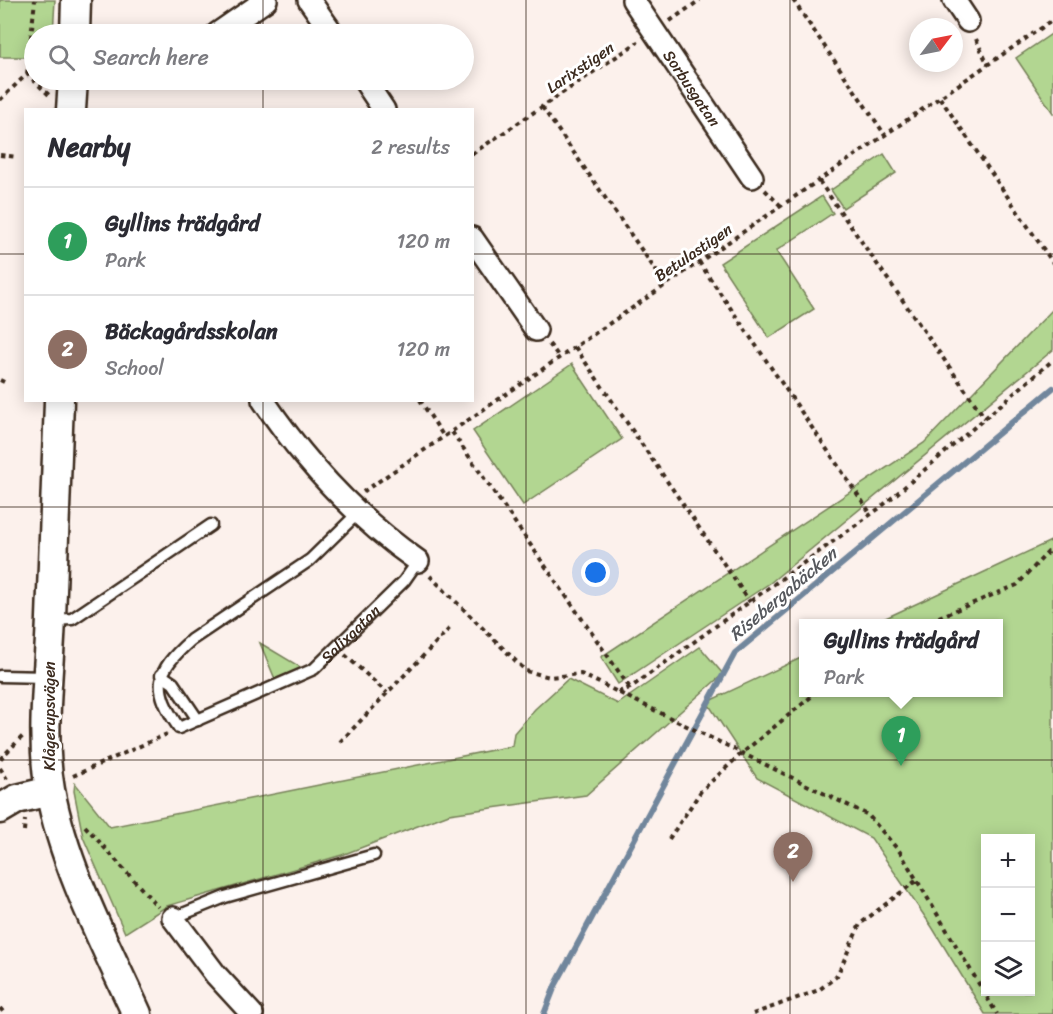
<!DOCTYPE html>
<meta charset="utf-8">
<style>
body{margin:0;font-family:Sriracha,sans-serif;background:#f7f7f7;color:#2b2b33}
.controls{position:absolute;right:18px;bottom:18px;display:grid;overflow:hidden;border-radius:0px;box-shadow:0 3px 15px #0003}
.controls button{width:54px;height:54px;display:grid;place-items:center;padding:0;border:0;border-bottom:2px solid #e1e1e2;background:#fff;color:#2b2b33;font:30px sans-serif}
.compass{position:absolute;left:909px;top:18px;width:54px;height:54px;border-radius:50%;background:#fff;box-shadow:0 3px 15px #0003;rotate:58deg}
.you{position:absolute;left:596px;top:573px;width:21px;height:21px;margin:-15px;border:4px solid #fff;border-radius:50%;background:#1a73e8;box-shadow:0 0 0 9px #1a73e833}
.badge{display:grid;place-items:center;width:39px;height:39px;border-radius:50%;background:#2563eb;color:#fff;font-size:20px;font-weight:700}
.pin{position:absolute;translate:-50% -50px;filter:drop-shadow(0 2px 3px #0008)}
.pin::after{content:'';position:absolute;top:32px;width:21px;height:18px;background:inherit;clip-path:polygon(0 0,100% 0,50% 100%)}
.popup{position:absolute;left:799px;top:619px;width:204px;height:78px;box-sizing:border-box;display:grid;place-content:center;border-radius:0px;background:#fff;filter:drop-shadow(0 2px 4px #0005);font-size:20px;white-space:nowrap;color:#7c7c81}
.popup b{font-size:22px;color:#2b2b33}
.popup::after{content:'';position:absolute;left:50%;top:100%;margin-left:-12px;border:12px solid transparent;border-top-color:#fff}
.list{margin:0;padding:0;list-style:none}
h2{display:flex;justify-content:space-between;align-items:center;height:78px;margin:0;padding:0 24px;font-size:26px}
h2 small{font-size:20px;font-weight:400;color:#7c7c81}
.list li{display:grid;grid-template-columns:39px 1fr auto;gap:18px;align-items:center;box-sizing:border-box;height:108px;padding:0 24px;border-top:2px solid #e1e1e2}
.list b{display:block;font-size:22px;white-space:nowrap}
.list p{margin:0;font-size:20px;white-space:nowrap;color:#7c7c81}
.list em{font-size:20px;font-style:normal;color:#7c7c81}
.icon{flex:none;width:33px;height:33px;fill:none;stroke:currentColor;stroke-width:2;stroke-linecap:round;stroke-linejoin:round}
.map{position:relative;flex:none;width:1053px;height:1014px;overflow:hidden}
.search{position:absolute;background:#fff;box-shadow:0 3px 15px #0003;left:24px;top:24px;width:450px;height:66px;display:flex;align-items:center;gap:15px;box-sizing:border-box;padding:0 21px;border-radius:33px;color:#7c7c81;font-size:22px}
.panel{position:absolute;background:#fff;box-shadow:0 3px 15px #0003;left:24px;top:108px;width:450px;height:294px;border-radius:0px}
.map>svg:first-child{display:block}
.green{fill:#b2d691;stroke:#768058;stroke-width:1.5;fill-rule:evenodd}
.lines{fill:none;stroke-linecap:round;stroke-linejoin:round}
.stream{stroke:#71869c;stroke-width:6}
.lane-casing{stroke:#3b2a1e;stroke-width:15}
.street-casing{stroke:#3b2a1e;stroke-width:26}
.secondary-casing{stroke:#3b2a1e;stroke-width:33}
.path{stroke:#3b2a1e;stroke-width:4;stroke-dasharray:4.5 4.5;stroke-linecap:butt}
.lane{stroke:#fff;stroke-width:10}
.street{stroke:#fff;stroke-width:21}
.secondary{stroke:#fff;stroke-width:28}
.grid{fill:none;stroke:#3b2a1e;stroke-width:1.5;stroke-opacity:0.55}
.labels{text-anchor:middle;stroke-width:6;stroke-linejoin:round;paint-order:stroke}
.street-label{font-size:16px;fill:#3b2a1e;stroke:#fff}
.water-label{font-size:18px;font-style:italic;fill:#56585d;stroke:#fff}
</style>
<div class="map">
<svg width="1053" height="1014" viewBox="0 0 1053 1014">
<rect width="100%" height="100%" fill="#fcf1ec"/>
<filter id="ink" filterUnits="userSpaceOnUse"><feTurbulence type="fractalNoise" baseFrequency=".0167" numOctaves="2"/><feDisplacementMap in="SourceGraphic" scale="12" xChannelSelector="R" yChannelSelector="G"/><feConvolveMatrix kernelMatrix="1 2 1 2 8 2 1 2 1" color-interpolation-filters="sRGB"/></filter>
<g filter="url(#ink)">
<path class="green" d="M0 0H55L53 34H34V57H0Z
M1053 33V113L1016 58Z
M884 154 896 173 843 208 831 190Z
M822 196 833 213 776 251 814 309 769 338 720 263Z
M1053 309V350L770 583 618 684 601 657 924 443Z
M572 364 622 439 523 505 473 431Z
M1053 540V1014H985L932 927 871 838 757 778 707 702 803 657 804 692H998V624L875 623ZM986 838H1030V992H986Z
M260 643 302 668 275 679Z
M700 647 723 674 586 795 449 814 342 855 167 906 125 933 83 837 74 791 75 783 110 827 512 746 514 733 535 709 568 679 618 704Z"/>
<g class="lines">
<path class="stream" d="M544 1014 555 986 735 653 1053 388"/>
<defs>
<g id="lane">
<path id="s1" d="M357 514 310 560 191 640C154 673 152 688 179 728L314 669 404 581 418 561"/>
<path d="M51 620 72 619 211 525"/>
<path d="M161 675 173 683 198 720"/>
<path d="M0 676 47 677"/>
<path d="M173 918 225 897 374 855"/>
</g>
<g id="street">
<path d="M309 0 333 34"/>
<path id="s2" d="M633 0 752 177"/>
<path d="M954 0 968 21"/>
<path d="M217 34 266 0"/>
<path d="M364 80 384 110"/>
<path d="M472 238 536 330"/>
<path d="M263 400C306 464 355 517 418 561"/>
<path d="M173 918 216 975 252 1014"/>
</g>
<path id="secondary" d="M75 34 76 0
M71 110 73 80
M59 400C57 473 54 546 51 618 49 675 40 734 50 790 64 866 105 944 137 1014
M0 809 17 799 50 791"/>
</defs>
<use href="#lane" class="lane-casing"/>
<use href="#street" class="street-casing"/>
<use href="#secondary" class="secondary-casing"/>
<path class="path" d="M793 0 885 135
M670 21 700 0
M976 39 988 65
M27 74 35 0
M940 98 1053 263
M0 100 27 74 49 95
M542 107 666 285
M472 154 638 42
M0 155 17 157
M819 181 985 418
M765 190 781 206
M699 262 871 514
M549 344 560 358
M575 347 750 602
M0 380 6 383
M420 400 444 437
M452 432 630 688
M363 492 1053 20
M430 576 526 671 550 677 581 674 868 815 900 852 997 1014
M922 624 1017 585 1048 552 1053 551
M345 655 387 693
M618 692 630 688 881 507 1053 360
M340 742 450 628
M0 759 23 736
M0 768 7 779
M73 776 167 734
M85 826 158 907
M24 831 25 820
M669 839 701 791 741 754 817 692
M0 1008 5 1014
M753 1014 819 990 837 976 860 924 917 880"/>
<use href="#lane" class="lane"/>
<use href="#street" class="street"/>
<use href="#secondary" class="secondary"/>
</g>
</g>
<path class="grid" d="M263 0V34M526 0V1014M790 0V1014M263 80V110M0 254H26M472 254H1053M263 400V1014M0 507H1053M0 760H1053"/>
<g class="labels">
<g class="street-label">
<text transform="translate(580 67) rotate(-34)" y="6">Larixstigen</text>
<text dy="6" stroke="none"><textPath href="#s2" startOffset="106">Sorbusgatan</textPath></text>
<text transform="translate(693 252) rotate(-34)" y="6">Betulastigen</text>
<text dy="6" stroke="none"><textPath href="#s1" startOffset="510">Salixgatan</textPath></text>
<text transform="translate(49 716) rotate(-90)" y="6">Klågerupsvägen</text>
</g>
<g class="water-label">
<text transform="translate(783 594) rotate(-40)" y="6">Risebergabäcken</text>
</g>
</g>
</svg>
<div class="controls">
<button>+</button>
<button>−</button>
<button><svg class="icon" aria-label="layers" viewBox="0 0 24 24"><path d="M12 4l9 5-9 5-9-5zM3 14l9 5 9-5"/></svg></button>
</div>
<svg class="compass" viewBox="-18 -18 36 36"><path d="M0-13l5 13h-10z" fill="#e53935"/><path d="M0 13l5-13h-10z" fill="#7c7c81"/></svg>
<div class="you"></div>
<div class="pin badge" style="left:901px;top:766px;background:#2e9e5b">1</div>
<div class="popup"><b>Gyllins trädgård</b>Park</div>
<div class="pin badge" style="left:793px;top:882px;background:#8d6e63">2</div>
<div class="search"><svg class="icon" aria-label="search" viewBox="0 0 24 24"><circle cx="10" cy="10" r="6"/><path d="M15 15l6 6"/></svg>Search here</div>
<section class="panel">
<h2>Nearby<small>2 results</small></h2>
<ul class="list">
<li><span class="badge" style="background:#2e9e5b">1</span><div><b>Gyllins trädgård</b><p>Park</p></div><em>120 m</em></li>
<li><span class="badge" style="background:#8d6e63">2</span><div><b>Bäckagårdsskolan</b><p>School</p></div><em>120 m</em></li>
</ul>
</section>
</div>
